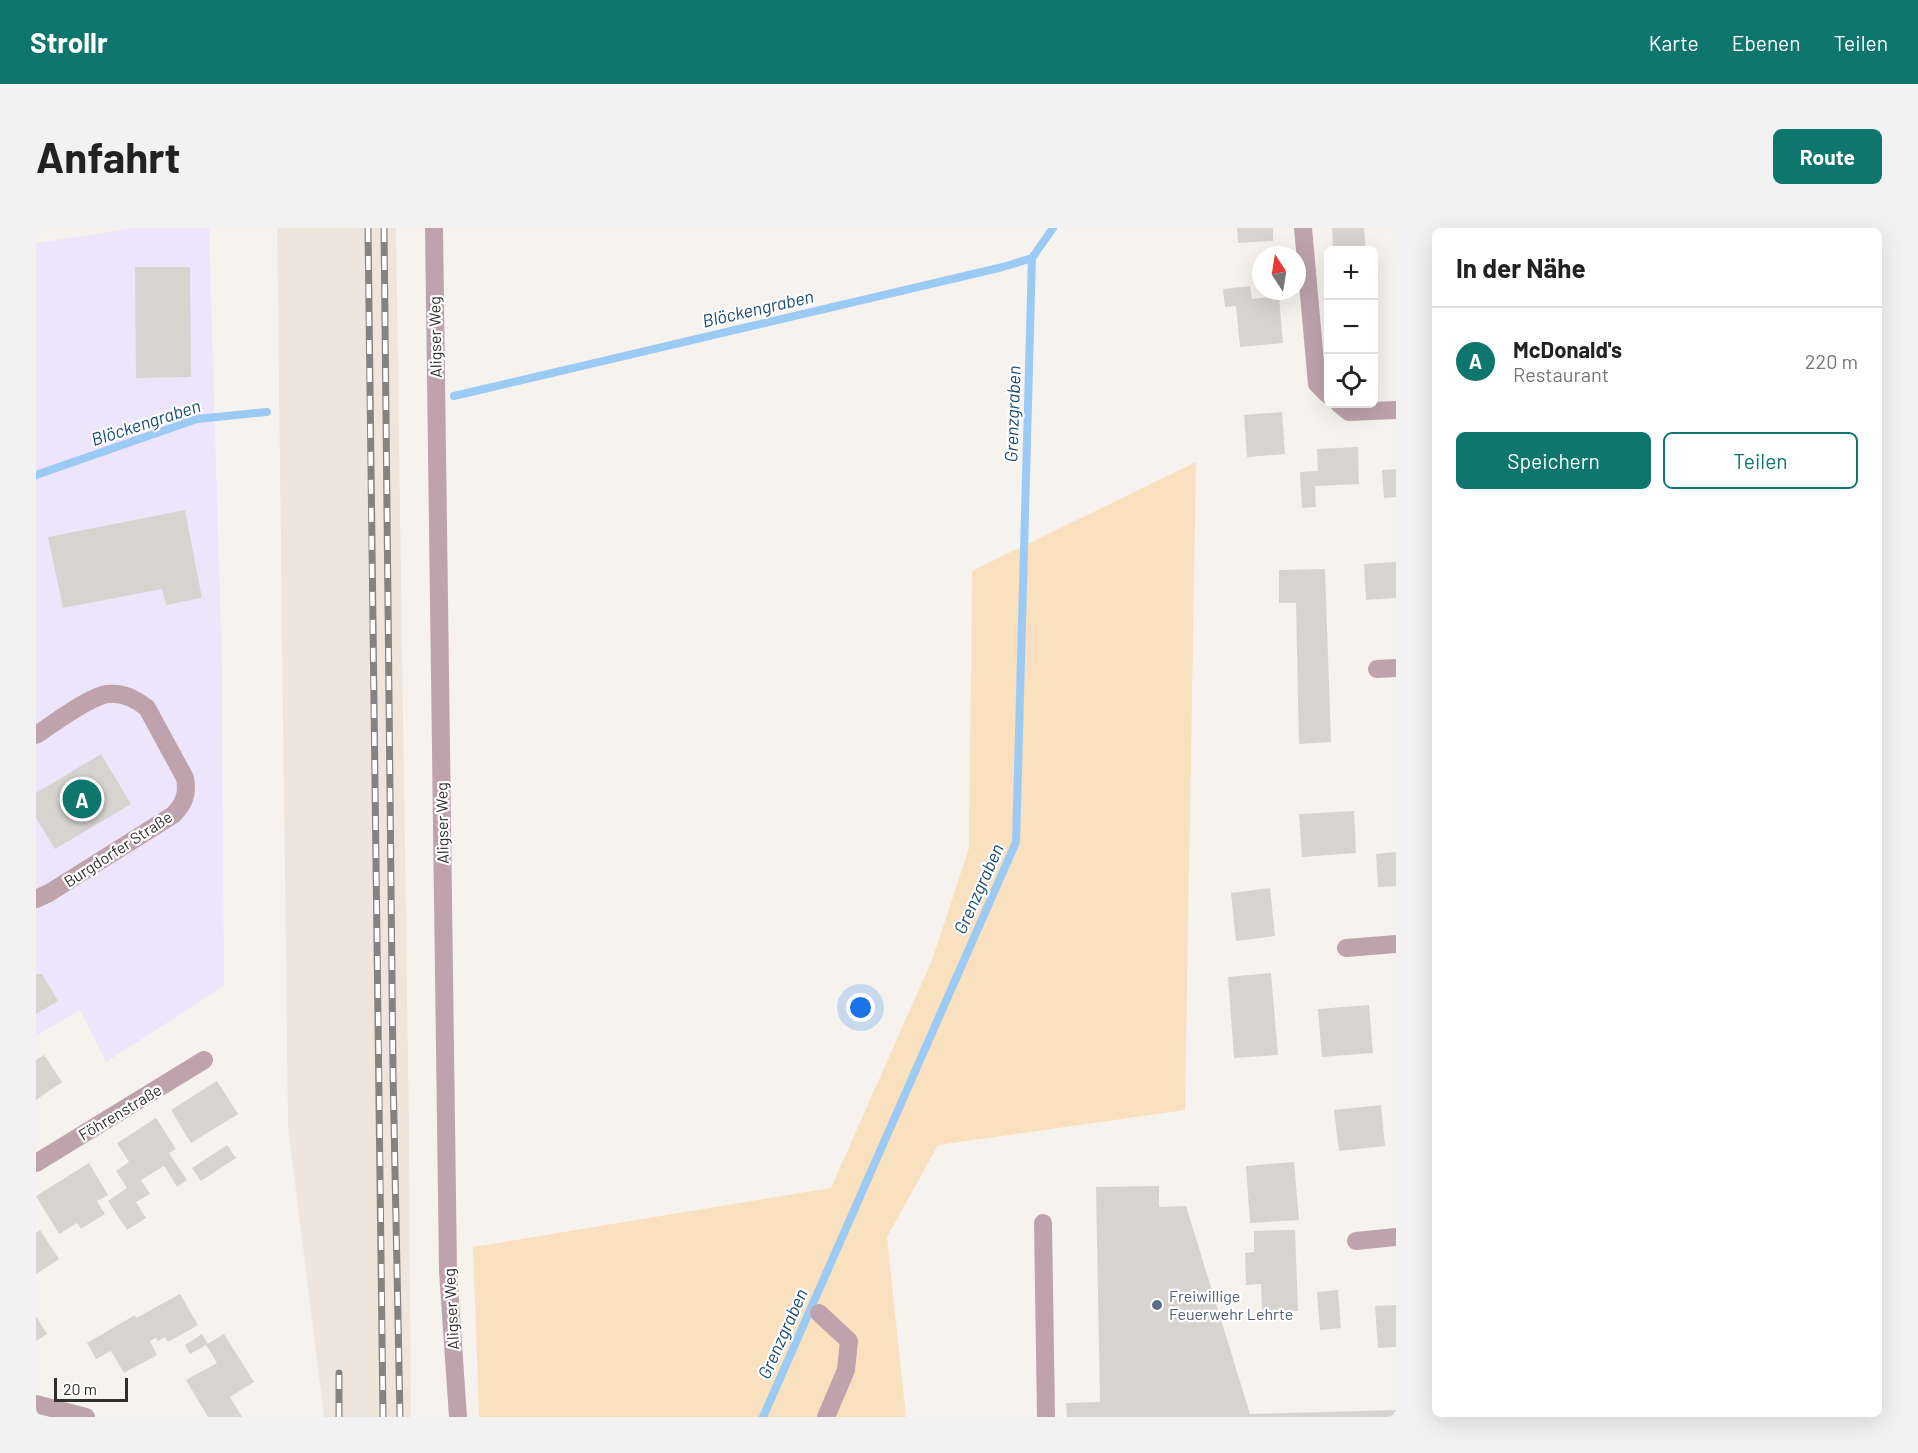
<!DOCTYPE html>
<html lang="de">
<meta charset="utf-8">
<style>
body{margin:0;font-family:Barlow,sans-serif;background:#f2f2f2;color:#222}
.controls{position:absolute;right:18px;top:18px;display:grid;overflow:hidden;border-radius:9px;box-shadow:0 6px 24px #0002}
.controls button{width:54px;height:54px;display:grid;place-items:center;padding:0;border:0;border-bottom:2px solid #e0e0e0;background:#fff;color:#222;font:30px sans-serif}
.compass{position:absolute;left:1216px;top:18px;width:54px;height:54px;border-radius:50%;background:#fff;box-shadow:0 6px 24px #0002;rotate:348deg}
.scale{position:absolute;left:18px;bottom:15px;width:74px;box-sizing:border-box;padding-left:6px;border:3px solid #312f2e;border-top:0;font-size:16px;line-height:21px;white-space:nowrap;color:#312f2e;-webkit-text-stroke:4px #fff;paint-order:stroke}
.you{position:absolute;left:825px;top:780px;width:21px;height:21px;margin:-15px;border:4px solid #fff;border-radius:50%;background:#1a73e8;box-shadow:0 0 0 9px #1a73e833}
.badge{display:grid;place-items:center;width:39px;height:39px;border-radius:50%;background:#0f766e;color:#fff;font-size:20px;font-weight:700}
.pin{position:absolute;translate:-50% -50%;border:3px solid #fff;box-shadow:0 2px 6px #0006}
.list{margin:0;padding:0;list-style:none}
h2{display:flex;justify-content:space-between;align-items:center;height:78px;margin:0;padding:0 24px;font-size:26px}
h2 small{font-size:20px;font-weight:400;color:#767676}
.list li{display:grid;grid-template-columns:39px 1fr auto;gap:18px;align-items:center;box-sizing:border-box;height:108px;padding:0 24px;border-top:2px solid #e0e0e0}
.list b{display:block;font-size:22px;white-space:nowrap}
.list p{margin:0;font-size:20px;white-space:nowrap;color:#767676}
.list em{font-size:20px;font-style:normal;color:#767676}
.actions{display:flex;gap:12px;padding:18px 24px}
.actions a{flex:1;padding:14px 0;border:2px solid #0f766e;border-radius:9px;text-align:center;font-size:21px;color:#0f766e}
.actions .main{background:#0f766e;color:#fff}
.icon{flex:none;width:33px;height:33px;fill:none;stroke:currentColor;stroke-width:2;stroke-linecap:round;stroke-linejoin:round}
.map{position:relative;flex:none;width:1360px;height:1189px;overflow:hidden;border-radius:9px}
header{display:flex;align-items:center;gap:36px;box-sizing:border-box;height:84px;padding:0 30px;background:#0f766e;color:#fff}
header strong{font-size:28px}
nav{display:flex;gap:33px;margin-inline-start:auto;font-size:21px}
.intro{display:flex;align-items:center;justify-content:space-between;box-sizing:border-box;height:144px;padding:0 36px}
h1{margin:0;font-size:42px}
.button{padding:15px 27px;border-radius:9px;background:#0f766e;color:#fff;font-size:21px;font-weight:700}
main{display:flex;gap:36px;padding:0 36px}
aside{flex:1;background:#fff;border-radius:9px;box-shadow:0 6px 24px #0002}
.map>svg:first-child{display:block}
.commercial{fill:#ede5fb}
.built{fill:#eee6dc}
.green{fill:#f9e0bf}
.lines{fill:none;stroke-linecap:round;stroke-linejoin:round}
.stream{stroke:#9bcaf5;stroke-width:8}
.building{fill:#d7d4d0}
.minor{stroke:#bea2ac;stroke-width:18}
.rail-casing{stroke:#858380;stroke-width:7}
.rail{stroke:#fff;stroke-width:4.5;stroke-dasharray:14;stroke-linecap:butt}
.service-dot{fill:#5c6f8a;stroke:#fff;stroke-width:2}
.labels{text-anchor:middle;stroke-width:4.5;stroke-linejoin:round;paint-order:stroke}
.street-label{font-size:16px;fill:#312f2e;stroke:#fff}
.service-label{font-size:16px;fill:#4e5e75;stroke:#fff;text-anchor:start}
.water-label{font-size:18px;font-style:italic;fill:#184c74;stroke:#fff}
</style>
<header>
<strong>Strollr</strong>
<nav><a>Karte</a><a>Ebenen</a><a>Teilen</a></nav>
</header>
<div class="intro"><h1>Anfahrt</h1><a class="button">Route</a></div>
<main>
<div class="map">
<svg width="1360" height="1189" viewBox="0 0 1360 1189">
<rect width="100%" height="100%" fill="#f6f3ef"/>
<path class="commercial" d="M97 0H173L186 437 188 758 70 834 44 782 0 808V15Z"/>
<path class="built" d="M241 0H360L373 897 375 1189H288L252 898Z"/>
<path class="green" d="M1160 234 1149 882 902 917 851 1009 870 1189H443L437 1019 795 960 896 732 933 620 936 343Z"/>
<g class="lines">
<path class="stream" d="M418 168 967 39 996 30 1017 0
M0 247 161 191 231 184
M727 1189 980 614 996 30"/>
</g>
<path class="building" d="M1201 0H1237V13L1202 15Z
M1296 0H1328L1330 22H1297Z
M99 39H154L155 149 100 150Z
M1214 58 1216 71 1243 68 1247 115 1204 119 1200 78 1189 79 1187 61Z
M1246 184 1249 226 1211 229 1208 187Z
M1322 219 1323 256 1279 258 1280 279 1266 280 1264 244 1282 243 1281 221Z
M1360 241V269L1348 270 1346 242Z
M149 282 166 370 130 377 126 361 27 380 12 309Z
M1360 334V370L1330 372 1328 336Z
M1289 341 1295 514 1263 516 1260 375H1243V342Z
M65 526 95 576 19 621 0 590V565Z
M1318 583 1320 625 1266 629 1263 586Z
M1360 624V658L1342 659 1340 626Z
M1234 660 1239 708 1200 713 1195 665Z
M1235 745 1242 827 1198 830 1192 749Z
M0 746H6L22 773 0 786Z
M1333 777 1337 825 1286 829 1282 781Z
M8 827 26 854 0 872V832Z
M181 853 202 886 155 915 135 882Z
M1345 877 1349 918 1303 923 1298 882Z
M120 890 140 921 133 925 151 952 141 959 128 938 105 952 114 966 100 974 110 990 91 1002 72 973 91 960 80 943 93 934 81 915Z
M191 917 200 930 165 953 156 940Z
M1258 934 1263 992 1214 995 1210 938Z
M53 935 72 967 61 973 69 986 45 1001 41 995 23 1006 0 968Z
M1123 958V979L1150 978 1214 1186 1360 1182V1189H1031L1030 1175 1064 1174 1060 959Z
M4 1002 23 1031 0 1046V1005Z
M1259 1002 1262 1083 1226 1085 1225 1056 1210 1057 1209 1025 1218 1024V1003Z
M1302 1062 1305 1100 1284 1102 1281 1064Z
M144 1066 162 1097 132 1114 129 1109 122 1113 120 1110 114 1113 121 1127 88 1145 75 1123 60 1131 51 1115 99 1087 100 1090Z
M1360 1077V1119L1342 1120 1339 1078Z
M0 1088 11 1106 0 1113Z
M166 1106 172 1116 154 1126 149 1117Z
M188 1106 218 1154 194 1169 206 1189H172L150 1152 181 1135 170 1117Z"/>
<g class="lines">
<path class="minor" d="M398 0 412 1043 422 1189
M1267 0 1281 156 1292 167
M1303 176 1313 184 1360 182
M1341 441 1360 440
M0 507C17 496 52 469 71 466 86 464 100 471 111 480L149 550C152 566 148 576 137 587L13 665 0 671
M1310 720 1360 716
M0 935 168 832
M1007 995 1010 1189
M1320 1013 1360 1009
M783 1085 813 1113 810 1142 790 1189
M0 1176 50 1189"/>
<defs>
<path id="rail" d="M332 0C336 396 343 793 347 1189
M348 0 357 845 364 1189
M303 1189V1145"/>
</defs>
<use href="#rail" class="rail-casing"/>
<use href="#rail" class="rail"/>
</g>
<circle class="service-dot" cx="1121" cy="1077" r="6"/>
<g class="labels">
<g class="street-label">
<text transform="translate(399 109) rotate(-91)" y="6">Aligser Weg</text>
<text transform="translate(406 595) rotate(-91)" y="6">Aligser Weg</text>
<text transform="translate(82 621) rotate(-33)" y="6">Burgdorfer Straße</text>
<text transform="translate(84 884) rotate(-31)" y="6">Föhrenstraße</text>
<text transform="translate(415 1081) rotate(-93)" y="6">Aligser Weg</text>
</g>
<g class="service-label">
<text x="1133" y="1074">Freiwillige<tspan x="1133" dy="18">Feuerwehr Lehrte</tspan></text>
</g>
<g class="water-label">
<text transform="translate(722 81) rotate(-13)" y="6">Blöckengraben</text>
<text transform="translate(977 186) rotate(-88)" y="6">Grenzgraben</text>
<text transform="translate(110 195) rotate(-18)" y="6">Blöckengraben</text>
<text transform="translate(943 661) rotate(-66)" y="6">Grenzgraben</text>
<text transform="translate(747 1106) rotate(-66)" y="6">Grenzgraben</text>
</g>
</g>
</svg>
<div class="controls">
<button>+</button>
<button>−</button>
<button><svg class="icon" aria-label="locate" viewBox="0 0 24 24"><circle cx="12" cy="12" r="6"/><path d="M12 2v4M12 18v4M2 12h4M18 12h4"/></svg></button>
</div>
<svg class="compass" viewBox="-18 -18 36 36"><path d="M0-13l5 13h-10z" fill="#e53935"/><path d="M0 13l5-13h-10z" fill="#767676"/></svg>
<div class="scale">20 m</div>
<div class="you"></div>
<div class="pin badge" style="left:46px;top:571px">A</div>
</div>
<aside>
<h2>In der Nähe<small></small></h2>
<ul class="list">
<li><span class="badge">A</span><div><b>McDonald's</b><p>Restaurant</p></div><em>220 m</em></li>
</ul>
<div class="actions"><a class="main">Speichern</a><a>Teilen</a></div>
</aside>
</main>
